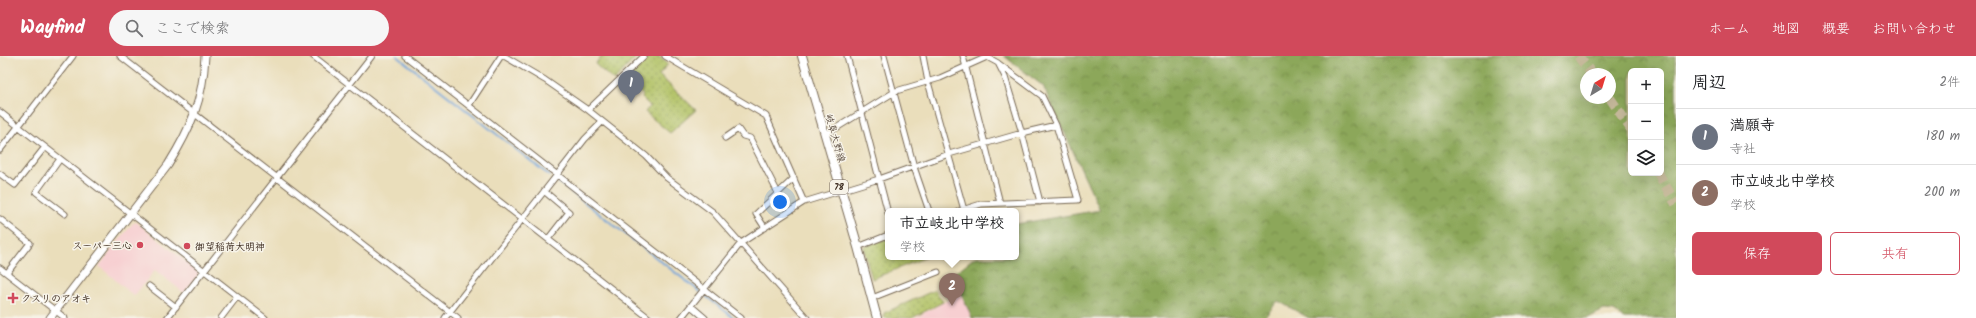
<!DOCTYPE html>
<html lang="ja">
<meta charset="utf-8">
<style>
body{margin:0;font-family:Kalam,"Klee One",sans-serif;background:#f6f6f6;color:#202124}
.controls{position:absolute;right:12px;top:12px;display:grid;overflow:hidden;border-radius:6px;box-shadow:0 4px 16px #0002}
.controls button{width:36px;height:36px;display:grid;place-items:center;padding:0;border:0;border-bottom:1px solid #e0e0e0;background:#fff;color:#202124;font:20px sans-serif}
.compass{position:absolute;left:1580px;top:12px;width:36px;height:36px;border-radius:50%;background:#fff;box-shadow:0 4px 16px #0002;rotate:38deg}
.you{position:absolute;left:780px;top:146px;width:14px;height:14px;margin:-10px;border:3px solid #fff;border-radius:50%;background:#1a73e8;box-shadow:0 0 0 6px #1a73e833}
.badge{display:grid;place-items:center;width:26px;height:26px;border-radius:50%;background:#d1495b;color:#fff;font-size:13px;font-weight:700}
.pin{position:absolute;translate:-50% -33px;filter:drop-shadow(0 1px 2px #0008)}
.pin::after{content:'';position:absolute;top:21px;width:14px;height:12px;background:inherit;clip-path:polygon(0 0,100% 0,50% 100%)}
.popup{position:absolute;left:885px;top:152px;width:134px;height:52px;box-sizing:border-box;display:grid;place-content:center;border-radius:6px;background:#fff;filter:drop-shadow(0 1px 3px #0005);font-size:13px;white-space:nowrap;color:#757577}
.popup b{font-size:15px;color:#202124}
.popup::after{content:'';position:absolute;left:50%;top:100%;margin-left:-8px;border:8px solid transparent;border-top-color:#fff}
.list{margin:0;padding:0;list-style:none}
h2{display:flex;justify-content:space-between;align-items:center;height:52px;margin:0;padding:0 16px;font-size:17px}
h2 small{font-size:13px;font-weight:400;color:#757577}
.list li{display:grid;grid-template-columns:26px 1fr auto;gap:12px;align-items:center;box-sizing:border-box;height:56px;padding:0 16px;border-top:1px solid #e0e0e0}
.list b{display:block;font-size:15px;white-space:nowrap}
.list p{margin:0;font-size:13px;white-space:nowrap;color:#757577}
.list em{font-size:13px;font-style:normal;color:#757577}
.actions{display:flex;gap:8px;padding:12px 16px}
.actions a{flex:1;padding:9px 0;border:1px solid #d1495b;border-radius:6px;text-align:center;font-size:14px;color:#d1495b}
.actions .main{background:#d1495b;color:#fff}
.icon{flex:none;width:22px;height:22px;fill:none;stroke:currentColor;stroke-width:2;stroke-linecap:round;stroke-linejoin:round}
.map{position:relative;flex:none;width:1676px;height:262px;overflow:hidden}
header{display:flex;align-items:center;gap:24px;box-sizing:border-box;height:56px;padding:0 20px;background:#d1495b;color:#fff}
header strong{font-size:19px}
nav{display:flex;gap:22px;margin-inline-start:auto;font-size:14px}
.search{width:280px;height:36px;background:#f6f6f6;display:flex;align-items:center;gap:10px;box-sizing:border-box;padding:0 14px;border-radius:22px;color:#757577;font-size:15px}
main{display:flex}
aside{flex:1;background:#fff}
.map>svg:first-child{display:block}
.built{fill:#f7cfd1}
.grass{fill:url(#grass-dots);stroke:#767641}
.forest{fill:url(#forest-crowns);stroke:#64683c;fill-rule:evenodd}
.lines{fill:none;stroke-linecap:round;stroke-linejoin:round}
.stream{stroke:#6ca2da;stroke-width:2}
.highway-tunnel{stroke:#c7ba9c;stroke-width:10;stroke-dasharray:10 5;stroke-linecap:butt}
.street-casing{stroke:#786955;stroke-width:7}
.secondary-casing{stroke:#786955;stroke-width:9}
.primary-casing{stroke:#786955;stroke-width:10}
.street{stroke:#fff;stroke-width:5}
.secondary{stroke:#fff;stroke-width:7}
.primary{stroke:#fff;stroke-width:8}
.poi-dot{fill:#d1495b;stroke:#f7f3e8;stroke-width:1.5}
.labels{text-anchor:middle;stroke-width:3;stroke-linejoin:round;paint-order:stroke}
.shield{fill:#f7f3e8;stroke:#73665b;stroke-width:1}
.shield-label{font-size:9px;font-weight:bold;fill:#3b2a1e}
.street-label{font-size:10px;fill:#3b2a1e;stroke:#f7f3e8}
.poi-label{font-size:10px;font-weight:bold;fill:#3b2a1e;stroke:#f7f3e8;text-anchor:start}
</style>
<header>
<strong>Wayfind</strong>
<div class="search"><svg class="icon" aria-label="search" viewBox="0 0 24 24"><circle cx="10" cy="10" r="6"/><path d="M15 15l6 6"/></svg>ここで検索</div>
<nav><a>ホーム</a><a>地図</a><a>概要</a><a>お問い合わせ</a></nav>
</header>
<main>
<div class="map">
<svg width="1676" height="262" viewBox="0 0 1676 262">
<defs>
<pattern id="grass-dots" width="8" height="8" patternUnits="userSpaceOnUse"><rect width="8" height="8" fill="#b0c164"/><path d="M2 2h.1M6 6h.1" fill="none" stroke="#909d52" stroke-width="1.8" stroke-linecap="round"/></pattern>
<pattern id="forest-crowns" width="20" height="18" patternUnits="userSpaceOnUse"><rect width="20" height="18" fill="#8ca75a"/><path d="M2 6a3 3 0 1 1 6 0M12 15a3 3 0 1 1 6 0" fill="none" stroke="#74884a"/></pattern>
</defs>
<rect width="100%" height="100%" fill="#f7f3e8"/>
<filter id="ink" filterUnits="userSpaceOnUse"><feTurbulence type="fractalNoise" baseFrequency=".025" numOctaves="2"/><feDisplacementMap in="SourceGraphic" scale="8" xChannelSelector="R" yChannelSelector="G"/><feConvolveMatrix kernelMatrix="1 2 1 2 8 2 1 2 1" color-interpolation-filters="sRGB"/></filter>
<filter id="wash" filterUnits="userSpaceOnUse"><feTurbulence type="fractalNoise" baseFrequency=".012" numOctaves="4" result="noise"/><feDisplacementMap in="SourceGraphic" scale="16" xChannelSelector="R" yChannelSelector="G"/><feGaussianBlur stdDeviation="0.9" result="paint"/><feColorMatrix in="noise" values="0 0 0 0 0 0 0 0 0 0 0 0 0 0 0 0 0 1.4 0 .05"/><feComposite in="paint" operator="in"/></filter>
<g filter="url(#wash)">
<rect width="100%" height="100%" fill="#eadebb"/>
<path class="built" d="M136 166 198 215 199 218 184 237 155 214 134 240 99 210 132 168Z
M961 237 972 262H915Z"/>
<path class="grass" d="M602 0H637L614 25 595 8Z
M649 0H659L668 8 659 19 696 54 670 77 645 56 650 50 642 42 643 39 627 24Z
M888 182V201H926L872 223 863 191Z
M935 234 943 246 912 262H884V257Z"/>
<path class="forest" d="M1004 0H1676V262H1624L1614 255 1604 254 1588 262H1309L1278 245 1264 262H972L961 237 948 222 975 201H1016V168L1100 154 1043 30ZM1631 15H1661V117H1631ZM1586 18H1610V42H1586Z"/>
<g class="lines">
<path class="stream" d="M397 0 550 120
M557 125 734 262"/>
</g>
</g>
<g filter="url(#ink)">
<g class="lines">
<path class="highway-tunnel" d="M1578 0 1592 18
M1610 42 1631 73
M1658 117 1676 148"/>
<defs>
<path id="street" d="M120 0 458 262
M313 0 649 262
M405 0 741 262
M504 0 545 24 588 54 646 100 667 122 713 156 807 262
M665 0 766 60 804 146
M847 0 888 157
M884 0 914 111 929 155
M923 0 928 26 964 154
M963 0 1000 147
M469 49 501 0
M588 54 644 0
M0 56 265 262
M825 79 896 35 940 22 987 1 998 7 1005 21 1022 77 1040 146
M725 82 738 73 743 80 750 82 778 137
M0 94 73 0
M60 103 36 136 65 158
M0 118 15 129 45 91
M544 135 569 156 548 183
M959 155 981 148 1078 144 1056 69 1042 40 999 8
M0 163 30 187 7 217
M765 172 756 158 794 122
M858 191 888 179
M0 212 65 262
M149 230 176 251
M872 242 938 216
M691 250 705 262
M167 262 372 0
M221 262 237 241
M445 262 585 83 602 66
M681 262 741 187 804 146 879 123 949 98 1022 77 1056 69"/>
<path id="secondary" d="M50 262 168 109C191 72 203 44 205 0"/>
<path id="primary" d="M802 0 858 191 877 262"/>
</defs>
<use href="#street" class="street-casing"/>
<use href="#secondary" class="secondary-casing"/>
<use href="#primary" class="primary-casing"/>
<use href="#street" class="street"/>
<use href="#secondary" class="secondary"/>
<use href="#primary" class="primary"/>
</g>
</g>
<g class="poi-dot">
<circle cx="140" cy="189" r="4"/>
<circle cx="187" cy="190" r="4"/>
<path d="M11 236h4v4h4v4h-4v4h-4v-4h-4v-4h4z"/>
</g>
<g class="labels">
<rect class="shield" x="830" y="124" width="18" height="14" rx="3"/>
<g class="shield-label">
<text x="839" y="134">78</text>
</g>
<g class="street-label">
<text transform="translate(836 82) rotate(74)" y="4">岐阜大野線</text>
</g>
<g class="poi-label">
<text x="132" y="193" text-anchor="end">スーパー三心</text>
<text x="195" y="194">御望稲荷大明神</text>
<text x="21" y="246">クスリのアオキ</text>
</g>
</g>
</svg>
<div class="controls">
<button>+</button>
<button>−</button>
<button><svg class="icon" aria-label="layers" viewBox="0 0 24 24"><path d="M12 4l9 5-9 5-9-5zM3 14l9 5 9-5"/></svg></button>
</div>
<svg class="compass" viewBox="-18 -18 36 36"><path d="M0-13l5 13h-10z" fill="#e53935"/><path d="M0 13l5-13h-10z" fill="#757577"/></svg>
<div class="you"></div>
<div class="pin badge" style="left:631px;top:47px;background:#6b7280">1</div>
<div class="pin badge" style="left:952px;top:250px;background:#8d6e63">2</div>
<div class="popup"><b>市立岐北中学校</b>学校</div>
</div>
<aside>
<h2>周辺<small>2件</small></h2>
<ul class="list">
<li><span class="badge" style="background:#6b7280">1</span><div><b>満願寺</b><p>寺社</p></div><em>180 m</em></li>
<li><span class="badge" style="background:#8d6e63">2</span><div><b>市立岐北中学校</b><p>学校</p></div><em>200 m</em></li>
</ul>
<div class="actions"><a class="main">保存</a><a>共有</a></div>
</aside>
</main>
